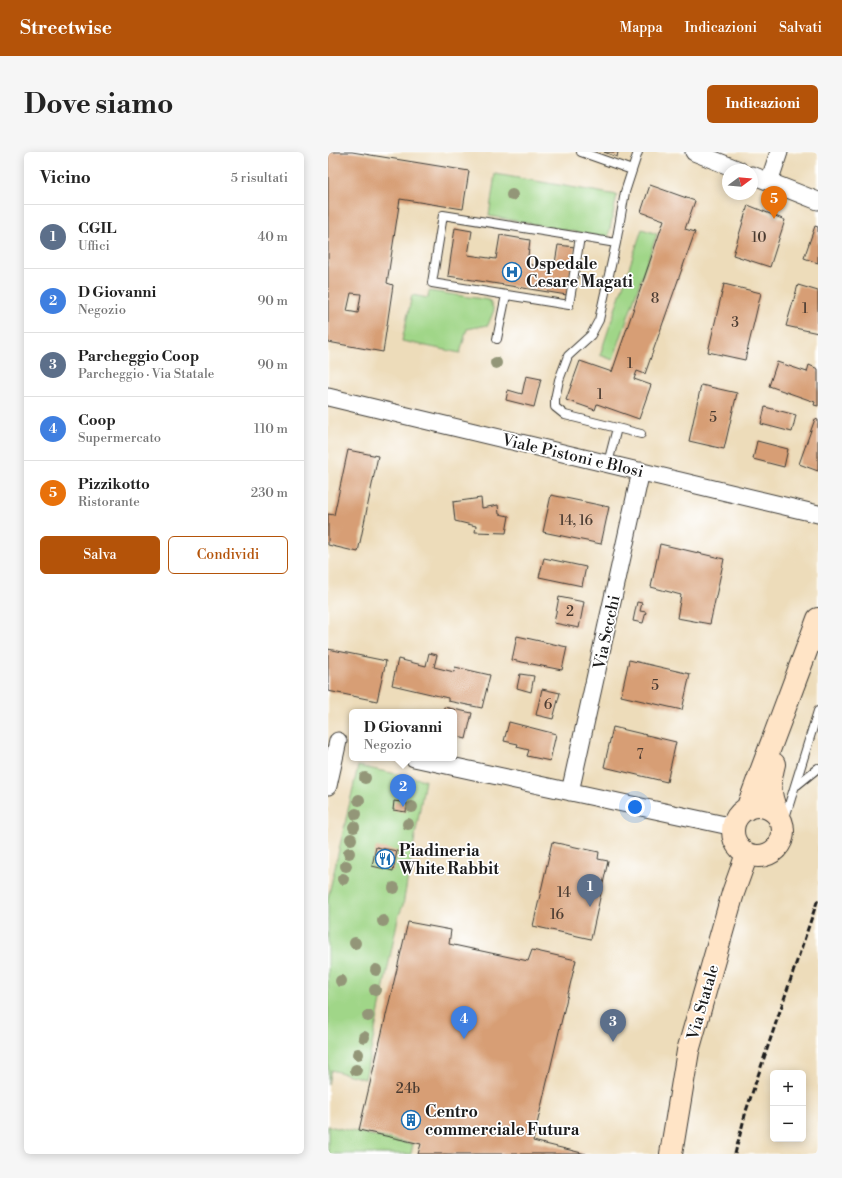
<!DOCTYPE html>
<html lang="it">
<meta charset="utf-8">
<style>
body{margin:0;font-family:"Libre Bodoni",serif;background:#f6f6f6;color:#222}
.controls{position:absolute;right:12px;bottom:12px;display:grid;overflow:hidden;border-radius:6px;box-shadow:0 2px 10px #0003}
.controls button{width:36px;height:36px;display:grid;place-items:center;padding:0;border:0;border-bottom:1px solid #e0e0e0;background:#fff;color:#222;font:20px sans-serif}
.compass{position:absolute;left:394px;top:12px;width:36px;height:36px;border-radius:50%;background:#fff;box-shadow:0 2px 10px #0003;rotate:74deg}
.you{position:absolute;left:307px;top:655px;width:14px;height:14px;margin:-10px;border:3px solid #fff;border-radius:50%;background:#1a73e8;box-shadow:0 0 0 6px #1a73e833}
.badge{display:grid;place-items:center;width:26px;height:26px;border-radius:50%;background:#b45309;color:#fff;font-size:13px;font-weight:700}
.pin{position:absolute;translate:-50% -33px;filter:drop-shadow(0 1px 2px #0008)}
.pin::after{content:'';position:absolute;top:21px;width:14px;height:12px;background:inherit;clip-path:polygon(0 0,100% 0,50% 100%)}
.popup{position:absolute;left:21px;top:557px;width:108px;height:52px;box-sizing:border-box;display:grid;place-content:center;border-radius:6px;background:#fff;filter:drop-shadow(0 1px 3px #0005);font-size:13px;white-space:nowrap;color:#767676}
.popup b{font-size:15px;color:#222}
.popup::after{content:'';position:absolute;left:50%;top:100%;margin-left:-8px;border:8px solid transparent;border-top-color:#fff}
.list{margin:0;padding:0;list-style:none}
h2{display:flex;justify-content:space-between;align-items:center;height:52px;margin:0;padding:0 16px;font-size:17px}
h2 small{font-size:13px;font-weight:400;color:#767676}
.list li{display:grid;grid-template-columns:26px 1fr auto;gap:12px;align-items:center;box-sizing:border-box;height:64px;padding:0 16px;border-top:1px solid #e0e0e0}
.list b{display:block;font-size:15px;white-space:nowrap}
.list p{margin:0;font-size:13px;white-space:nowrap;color:#767676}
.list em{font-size:13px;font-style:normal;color:#767676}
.actions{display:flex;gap:8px;padding:12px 16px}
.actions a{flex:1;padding:9px 0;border:1px solid #b45309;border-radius:6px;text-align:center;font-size:14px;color:#b45309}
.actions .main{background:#b45309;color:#fff}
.map{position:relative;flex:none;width:490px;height:1002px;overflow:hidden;border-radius:6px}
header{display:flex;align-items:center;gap:24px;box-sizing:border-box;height:56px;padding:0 20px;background:#b45309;color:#fff}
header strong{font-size:19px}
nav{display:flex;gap:22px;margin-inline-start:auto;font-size:14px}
.intro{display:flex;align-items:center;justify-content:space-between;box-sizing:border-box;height:96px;padding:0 24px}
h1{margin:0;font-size:28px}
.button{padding:10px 18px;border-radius:6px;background:#b45309;color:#fff;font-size:14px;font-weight:700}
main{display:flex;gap:24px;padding:0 24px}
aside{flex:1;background:#fff;border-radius:6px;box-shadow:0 2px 10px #0003}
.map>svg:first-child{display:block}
.green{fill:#a0d688;stroke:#5e7952}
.building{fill:#d79e75;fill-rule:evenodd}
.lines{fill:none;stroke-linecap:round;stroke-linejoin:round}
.lane-casing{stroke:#3b3934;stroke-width:10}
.street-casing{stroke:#3b3934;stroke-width:19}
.secondary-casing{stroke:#3b3934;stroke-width:24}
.lane{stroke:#fff;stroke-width:8}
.street{stroke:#fff;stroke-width:17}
.secondary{stroke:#ffe4c6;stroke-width:22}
.rail{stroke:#1c1c1c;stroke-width:3;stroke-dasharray:6 3;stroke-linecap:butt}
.tree{fill:#939678}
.labels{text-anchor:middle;stroke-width:3.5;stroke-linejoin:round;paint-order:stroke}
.number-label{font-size:14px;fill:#4b3c32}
.poi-label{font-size:16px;font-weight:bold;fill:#1c1c1c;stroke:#fff;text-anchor:start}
.street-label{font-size:16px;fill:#1c1c1c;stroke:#fff}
</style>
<header>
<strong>Streetwise</strong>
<nav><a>Mappa</a><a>Indicazioni</a><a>Salvati</a></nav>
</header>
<div class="intro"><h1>Dove siamo</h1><a class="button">Indicazioni</a></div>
<main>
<aside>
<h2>Vicino<small>5 risultati</small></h2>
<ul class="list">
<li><span class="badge" style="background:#5c6f8a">1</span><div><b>CGIL</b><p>Uffici</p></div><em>40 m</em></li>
<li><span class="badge" style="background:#3f7fe0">2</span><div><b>D Giovanni</b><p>Negozio</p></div><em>90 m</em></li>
<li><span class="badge" style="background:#5c6f8a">3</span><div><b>Parcheggio Coop</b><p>Parcheggio · Via Statale</p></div><em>90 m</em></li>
<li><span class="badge" style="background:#3f7fe0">4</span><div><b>Coop</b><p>Supermercato</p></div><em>110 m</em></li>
<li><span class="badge" style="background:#e8710a">5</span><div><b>Pizzikotto</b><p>Ristorante</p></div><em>230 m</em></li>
</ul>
<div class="actions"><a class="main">Salva</a><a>Condividi</a></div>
</aside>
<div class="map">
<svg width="490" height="1002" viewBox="0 0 490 1002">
<rect width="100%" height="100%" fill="#fff"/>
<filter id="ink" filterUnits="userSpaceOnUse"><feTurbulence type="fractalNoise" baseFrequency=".025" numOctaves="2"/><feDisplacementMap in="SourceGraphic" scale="8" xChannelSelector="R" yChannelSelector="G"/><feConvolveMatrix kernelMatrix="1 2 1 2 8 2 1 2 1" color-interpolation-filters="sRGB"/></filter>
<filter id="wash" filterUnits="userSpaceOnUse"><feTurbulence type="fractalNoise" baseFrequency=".012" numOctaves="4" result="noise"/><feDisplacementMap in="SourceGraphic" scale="16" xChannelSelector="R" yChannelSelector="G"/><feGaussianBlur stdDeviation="0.9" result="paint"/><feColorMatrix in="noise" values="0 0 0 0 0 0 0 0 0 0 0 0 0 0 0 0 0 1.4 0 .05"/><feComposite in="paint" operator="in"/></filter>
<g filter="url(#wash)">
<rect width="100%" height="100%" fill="#eddcba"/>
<path class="green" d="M167 22 289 43 280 86 161 64Z
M314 77 329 82 285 208 272 203Z
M101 139 161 148 166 158 160 173 139 177 132 201 74 189 84 143 100 146Z
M30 614 97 628 75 753 70 766 37 927 3 918 0 932V746Z
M0 974 85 992 83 1002H0Z"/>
<g id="blocks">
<path class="building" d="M0 0H24L141 19 135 57 72 47 59 131 65 133 55 200 0 190ZM23 141 33 142 30 161 19 159Z
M276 0H290L289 5Z
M322 33 367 49 357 77 367 80 317 222 309 219 306 227 323 233 311 267 269 252 267 258 238 248 252 209 284 220 336 68 313 60Z
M420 53 457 68 442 115 405 103Z
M487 74 490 75V111L476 106Z
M127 76 144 79 140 103 168 107 172 83 202 88 199 112 226 117 230 93 247 95 239 143 120 124Z
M396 132 433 141 417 208 380 200Z
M470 133 490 139V181L458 174Z
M449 210 479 220 481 213 490 217V254L486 253 487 250 441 234Z
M198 224 213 227 206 255 178 248 180 238 194 242Z
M373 233 409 241 396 297 361 289Z
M437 255 468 263 464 280 433 272Z
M487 267 490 268V319L471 312Z
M429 289 460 297 456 315 425 307Z
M20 298 50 304 30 400 0 393V362L6 363Z
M223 343 281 355 273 392 215 380Z
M153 346 154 356 170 353 171 362 181 364 178 381 147 380 148 374 127 369 125 350Z
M332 392 396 407 382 472 349 466 353 443 323 435Z
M216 406 258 415 254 434 211 425Z
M231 445 256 450 251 476 226 471Z
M309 450 314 451 312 459 318 460 315 471 305 469Z
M189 484 239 495 234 518 184 508Z
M0 497 58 509 49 549 0 539Z
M101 501 109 503 106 515 126 520 127 515 162 523 154 556 120 549V546L64 533 70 507 98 514Z
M301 508 362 522 354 558 293 544Z
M192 522 206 524 203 540 189 536Z
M214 537 232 541 225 567 208 563Z
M116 555 144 561 138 587 126 584V560H115Z
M181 570 228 582 222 609 199 604 201 598 189 595 190 592 176 589Z
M285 575 348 590 339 630 276 615Z
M66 649 79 651 78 660 65 658Z
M224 690 271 700 270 707 280 709 263 787 205 774Z
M48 695 69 699 65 719 44 714Z
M80 770 123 778 121 792 200 809 204 798 248 808 205 989 258 1002H90L93 992 31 978Z"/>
</g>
</g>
<g filter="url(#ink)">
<use href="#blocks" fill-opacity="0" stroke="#3b3934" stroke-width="1"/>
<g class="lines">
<defs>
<path id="lane" d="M253 0 304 18
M310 0 297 40 288 91 271 168 263 183 240 204 231 228 227 247V255L237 263 313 282
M252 85 115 63 104 131 241 153 252 85 288 91
M169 187 178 143
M280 311 289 276
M469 633 490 616
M456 669 490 559"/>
<path id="street" d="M366 0 411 18
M424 23 490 49
M441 30 451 0
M0 245 490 362
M86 606 406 675
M0 634 10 589
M242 640 313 319"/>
<path id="secondary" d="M446 612C440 635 442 646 452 668
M405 679a25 25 0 1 1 50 0a25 25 0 1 1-50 0Z
M419 657 490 467
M343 1002 360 899 405 741 419 702"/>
</defs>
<use href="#lane" class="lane-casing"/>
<use href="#street" class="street-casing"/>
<use href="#secondary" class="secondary-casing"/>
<use href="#lane" class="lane"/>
<use href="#street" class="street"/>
<use href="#secondary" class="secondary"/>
<path class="rail" d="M407 1002 418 959 490 747"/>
</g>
<g class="tree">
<circle cx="184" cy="43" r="6"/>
<circle cx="168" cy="211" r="6"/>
<circle cx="37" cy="626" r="6"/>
<circle cx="31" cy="648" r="6"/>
<circle cx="84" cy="655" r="6"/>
<circle cx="28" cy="662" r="6"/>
<circle cx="80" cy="672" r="6"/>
<circle cx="26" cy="675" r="6"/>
<circle cx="23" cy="687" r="6"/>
<circle cx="21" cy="701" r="6"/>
<circle cx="18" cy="714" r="6"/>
<circle cx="15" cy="727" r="6"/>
<circle cx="66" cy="736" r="6"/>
<circle cx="55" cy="769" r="6"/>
<circle cx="27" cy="791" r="6"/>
<circle cx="48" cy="818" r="6"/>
<circle cx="13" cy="829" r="6"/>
<circle cx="47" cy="838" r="6"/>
<circle cx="40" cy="864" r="6"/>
<circle cx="36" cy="885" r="6"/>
<circle cx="30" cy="902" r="6"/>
<circle cx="28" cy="918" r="6"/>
</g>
</g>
<defs>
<symbol id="hospital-ring" viewBox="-11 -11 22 22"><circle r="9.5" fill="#fff" stroke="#1f6fb2" stroke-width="1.5"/><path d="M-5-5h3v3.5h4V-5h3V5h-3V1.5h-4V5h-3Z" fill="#1f6fb2"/></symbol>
<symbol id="restaurant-ring" viewBox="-11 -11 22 22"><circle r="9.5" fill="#fff" stroke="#1f6fb2" stroke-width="1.5"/><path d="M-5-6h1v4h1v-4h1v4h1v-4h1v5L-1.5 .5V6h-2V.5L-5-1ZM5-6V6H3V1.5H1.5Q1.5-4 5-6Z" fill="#1f6fb2"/></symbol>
<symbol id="building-ring" viewBox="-11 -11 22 22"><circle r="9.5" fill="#fff" stroke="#1f6fb2" stroke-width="1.5"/><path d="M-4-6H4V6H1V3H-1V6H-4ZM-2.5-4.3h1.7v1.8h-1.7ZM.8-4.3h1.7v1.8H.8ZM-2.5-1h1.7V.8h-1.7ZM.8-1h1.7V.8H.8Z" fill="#1f6fb2"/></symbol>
</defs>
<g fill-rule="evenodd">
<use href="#hospital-ring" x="173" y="109" width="22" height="22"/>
<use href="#restaurant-ring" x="46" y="696" width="22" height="22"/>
<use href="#building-ring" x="72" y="957" width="22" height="22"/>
</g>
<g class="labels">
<g class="number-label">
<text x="431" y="90">10</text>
<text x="327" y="151">8</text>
<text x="477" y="161">1</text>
<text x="407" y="175">3</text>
<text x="302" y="216">1</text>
<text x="272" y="247">1</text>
<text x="385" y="270">5</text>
<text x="248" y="373">14, 16</text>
<text x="242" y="464">2</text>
<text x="327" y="538">5</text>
<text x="220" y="557">6</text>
<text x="312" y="607">7</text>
<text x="236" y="745">14</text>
<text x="229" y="767">16</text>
<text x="80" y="941">24b</text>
</g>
<g class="poi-label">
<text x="198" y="117">Ospedale<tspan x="198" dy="18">Cesare Magati</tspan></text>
<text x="71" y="704">Piadineria<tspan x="71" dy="18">White Rabbit</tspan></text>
<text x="97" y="965">Centro<tspan x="97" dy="18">commerciale Futura</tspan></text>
</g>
<g class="street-label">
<text transform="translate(245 303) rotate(13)" y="6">Viale Pistoni e Blosi</text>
<text transform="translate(278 480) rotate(-78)" y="6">Via Secchi</text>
<text transform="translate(374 850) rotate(-74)" y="6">Via Statale</text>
</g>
</g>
</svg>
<div class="controls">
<button>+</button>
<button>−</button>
</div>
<svg class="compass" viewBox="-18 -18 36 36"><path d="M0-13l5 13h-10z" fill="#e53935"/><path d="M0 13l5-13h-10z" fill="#767676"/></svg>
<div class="you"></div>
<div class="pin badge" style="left:262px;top:755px;background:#5c6f8a">1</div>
<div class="pin badge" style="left:75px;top:655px;background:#3f7fe0">2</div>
<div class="popup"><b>D Giovanni</b>Negozio</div>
<div class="pin badge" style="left:285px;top:890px;background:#5c6f8a">3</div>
<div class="pin badge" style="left:136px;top:887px;background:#3f7fe0">4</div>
<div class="pin badge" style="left:446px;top:67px;background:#e8710a">5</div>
</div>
</main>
